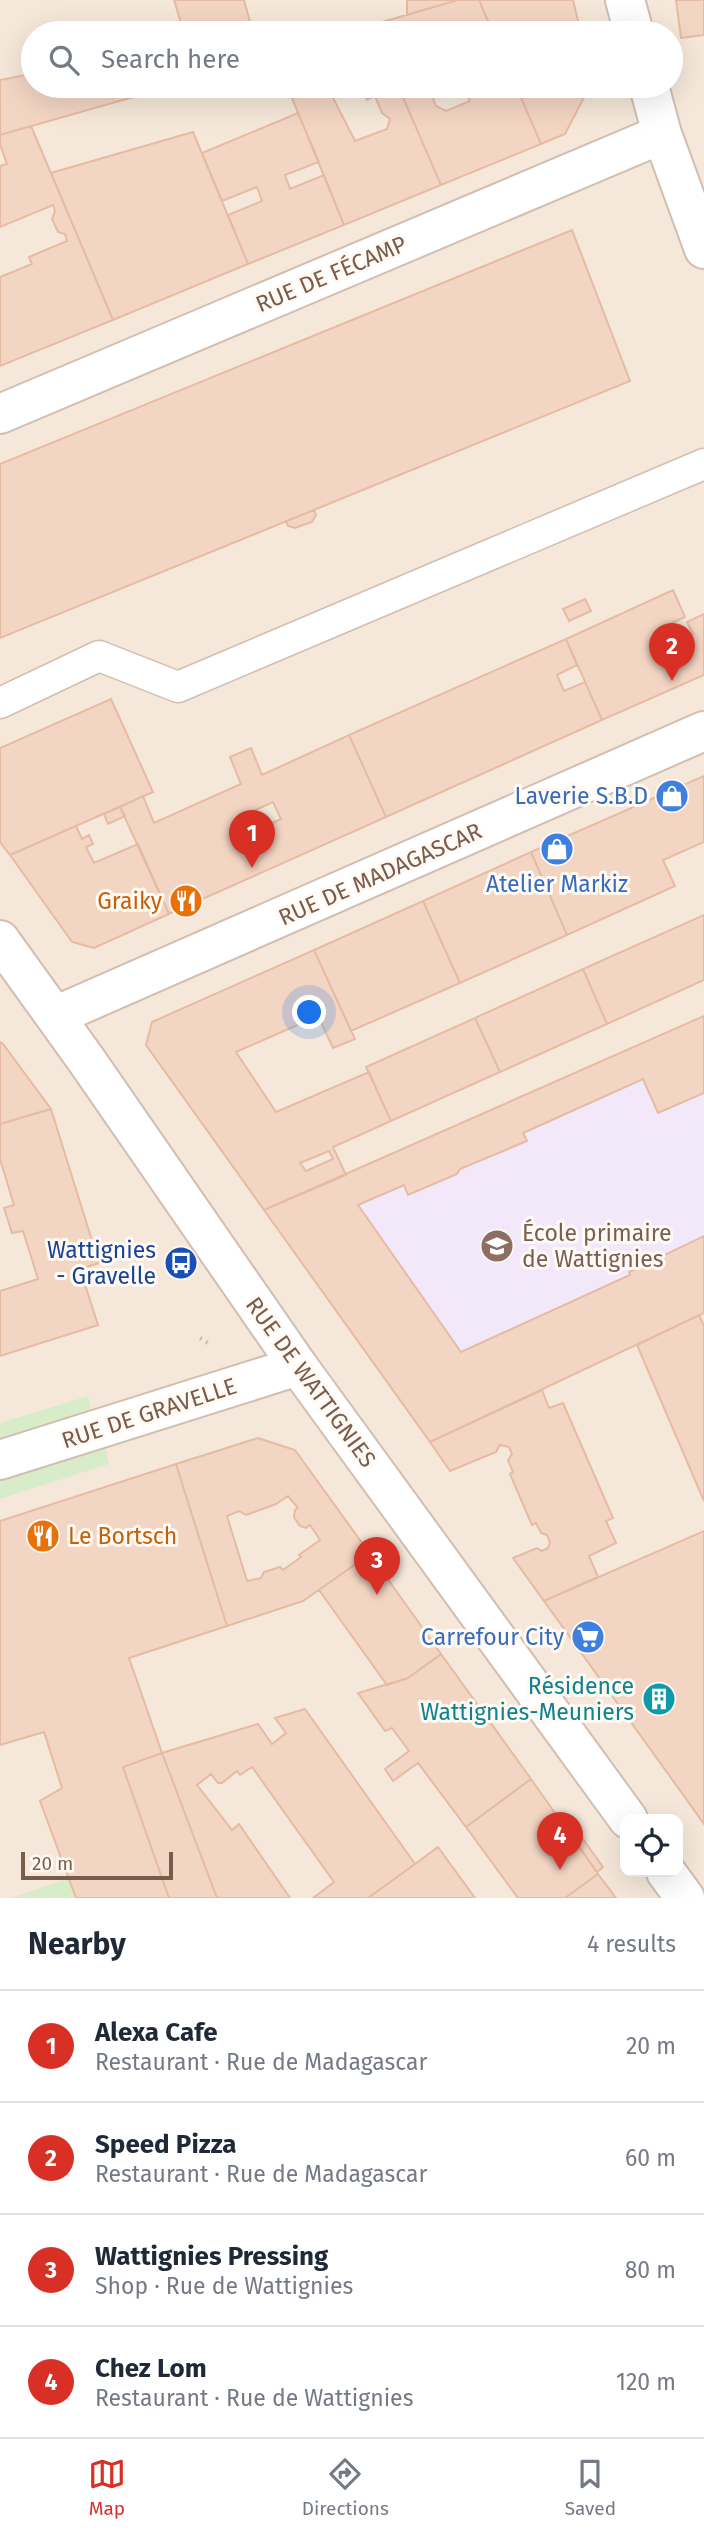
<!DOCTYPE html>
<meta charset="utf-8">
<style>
body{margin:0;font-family:"Fira Sans",sans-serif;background:#f6f6f7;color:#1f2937}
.controls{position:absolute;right:21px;bottom:21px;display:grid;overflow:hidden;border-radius:14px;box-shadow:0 7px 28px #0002}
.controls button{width:63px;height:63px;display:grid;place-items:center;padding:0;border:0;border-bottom:2px solid #e0e1e3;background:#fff;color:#1f2937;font:35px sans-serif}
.scale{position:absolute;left:21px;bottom:18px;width:152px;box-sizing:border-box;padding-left:7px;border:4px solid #7a5c4d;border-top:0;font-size:19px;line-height:24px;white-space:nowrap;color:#7a5c4d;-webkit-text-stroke:5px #fffaf3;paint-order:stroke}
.you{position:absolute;left:310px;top:1013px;width:24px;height:24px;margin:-18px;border:5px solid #fff;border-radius:50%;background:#1a73e8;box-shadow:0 0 0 10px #1a73e833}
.badge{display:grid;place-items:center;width:46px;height:46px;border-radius:50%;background:#d93025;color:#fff;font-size:23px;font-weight:700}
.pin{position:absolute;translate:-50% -58px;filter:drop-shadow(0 2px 4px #0008)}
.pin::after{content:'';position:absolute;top:37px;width:24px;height:21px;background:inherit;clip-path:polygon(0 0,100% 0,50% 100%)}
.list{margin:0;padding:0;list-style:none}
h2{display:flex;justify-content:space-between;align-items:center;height:91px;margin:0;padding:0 28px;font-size:30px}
h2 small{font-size:23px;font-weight:400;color:#747a83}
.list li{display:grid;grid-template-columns:46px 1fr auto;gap:21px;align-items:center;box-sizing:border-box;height:112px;padding:0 28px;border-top:2px solid #e0e1e3}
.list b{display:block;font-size:26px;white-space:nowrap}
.list p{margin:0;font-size:23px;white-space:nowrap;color:#747a83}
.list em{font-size:23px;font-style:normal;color:#747a83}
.icon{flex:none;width:38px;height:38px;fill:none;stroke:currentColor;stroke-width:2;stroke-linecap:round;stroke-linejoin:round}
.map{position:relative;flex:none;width:704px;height:1898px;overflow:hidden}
.search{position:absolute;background:#fff;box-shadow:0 7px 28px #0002;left:21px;right:21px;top:21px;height:77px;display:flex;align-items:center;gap:18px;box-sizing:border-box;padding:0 24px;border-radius:38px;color:#747a83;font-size:26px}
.sheet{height:539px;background:#fff}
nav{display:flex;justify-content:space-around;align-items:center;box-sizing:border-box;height:98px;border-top:2px solid #e0e1e3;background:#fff;font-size:19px;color:#747a83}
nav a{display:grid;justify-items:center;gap:4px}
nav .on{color:#d93025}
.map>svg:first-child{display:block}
.residential{fill:#f5e8da;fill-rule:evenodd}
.education{fill:#f3e8fa}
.green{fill:#d8ecc9}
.building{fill:#f3d5c3;stroke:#e6bba3;stroke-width:2;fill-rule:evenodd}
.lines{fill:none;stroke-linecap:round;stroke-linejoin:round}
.service-casing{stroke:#d1beb0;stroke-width:33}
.pedestrian-casing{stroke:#d1beb0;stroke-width:42}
.minor-casing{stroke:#d1beb0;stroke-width:42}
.path{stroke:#d9b8a5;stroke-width:4.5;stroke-dasharray:2 5;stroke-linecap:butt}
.service{stroke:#fff;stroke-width:30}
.pedestrian{stroke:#fff;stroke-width:38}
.minor{stroke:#fff;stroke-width:38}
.labels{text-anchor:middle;stroke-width:6;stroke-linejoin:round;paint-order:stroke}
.street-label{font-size:23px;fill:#7a5c4d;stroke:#fffaf3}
.shop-label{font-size:23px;fill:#366cbe;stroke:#fffaf3;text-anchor:end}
.food-label{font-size:23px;fill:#c56008;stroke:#fffaf3;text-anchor:end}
.education-label{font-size:23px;fill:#785e54;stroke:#fffaf3;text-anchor:start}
.transit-label{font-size:23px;fill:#164399;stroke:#fffaf3;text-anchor:end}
.culture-label{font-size:23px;fill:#0d838f;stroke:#fffaf3;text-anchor:end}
</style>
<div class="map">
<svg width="704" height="1898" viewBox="0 0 704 1898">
<rect width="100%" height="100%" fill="#fdf6ec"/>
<path class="residential" d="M0 0H704V1898H0ZM33 33H671V86H33ZM625 1819H678V1872H625Z"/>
<path class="education" d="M704 1016V1313L430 1442 264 1210Z"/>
<path class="green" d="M88 1396 93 1419 0 1449V1423Z
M103 1438 109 1464 0 1499V1471Z
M69 1878 76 1898H11Z"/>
<path class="building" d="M174 0H244L253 33H184Z
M407 0H458L407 15Z
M458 0H479L490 26 474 33H376L372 25Z
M479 0H573L581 33H493Z
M676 0H704V35L681 38Z
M372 25 376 33H345Z
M33 63V86H172L0 135V80L26 75 24 65Z
M287 86H327L355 141 387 129 390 119 382 113 375 96 367 100 361 87 355 89 354 86H398L441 185 344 225Z
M398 86H435L431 93 436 106 446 111 470 101 468 97 481 91 480 86H516L541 144 441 185Z
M516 86H590L565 134 541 144Z
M298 113 319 162 285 175 290 189 324 175 344 225 248 264 228 215 262 201 257 187 222 201 202 153Z
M31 126 113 320 0 366V277L32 264 29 257 67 241 65 234 58 232 52 219 55 211 53 205 0 227V166L7 164 0 144V135Z
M193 132 248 264 113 320 51 173Z
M572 230 630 381 0 638V464Z
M314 510 316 515 312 522 295 528 288 526 286 521Z
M673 590 685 617 665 626 672 642 693 634 687 622 704 614V675L602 720 566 639Z
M585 599 591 611 569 621 563 609Z
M566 639 577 665 557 675 564 691 585 682 602 720 386 817 349 735Z
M111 699 153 792 10 855 0 842V748Z
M349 735 386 817 169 914 120 807 143 796 154 823 241 784 230 757 251 748 262 775ZM273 802 281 819 261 828 253 811Z
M704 776V842L663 860 675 886 567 935 531 852Z
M120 807 125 816 108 824 104 814Z
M76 826 82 839 89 835 93 844 86 847 94 863 138 844 169 914 94 948 72 942 10 855Z
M531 852 567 935 460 983 423 901Z
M423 901 460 983 351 1031 314 950Z
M704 915V980L607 1024 583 969Z
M314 950 355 1039 333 1048 318 1016 236 1052 276 1112 369 1072 391 1121 333 1147 346 1175 264 1210 146 1045 152 1022ZM329 1151 333 1159 306 1171 300 1163Z
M583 969 607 1024 500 1072 475 1018Z
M704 1016V1093L658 1113 643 1079 523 1133 527 1141 460 1169 457 1174 408 1195 404 1185 358 1205 461 1352 630 1275 629 1272 704 1236V1313L430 1442 264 1210Z
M475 1018 500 1072 391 1121 366 1067Z
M0 1042 3 1044 51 1109 0 1124Z
M51 1109 99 1263 80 1269 98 1325 0 1356V1291L38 1279 23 1231 12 1233 4 1208 14 1205 0 1159V1124Z
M699 1315 704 1326V1501L637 1345Z
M542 1390 549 1408 563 1403 613 1518 606 1521 616 1543 589 1556 598 1577 544 1601 513 1558 537 1548 542 1551 548 1548 550 1542 547 1535 541 1533 536 1523 532 1525 522 1502 510 1474 513 1472 508 1460 512 1454 509 1447 500 1445 496 1452 450 1471 430 1442Z
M258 1438 295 1450 370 1554 303 1601 227 1626 176 1464ZM288 1496 298 1508 295 1510 294 1517 300 1526 306 1528 310 1525 320 1540 299 1555 301 1557 283 1570 280 1567 264 1572 261 1578 247 1581 227 1516 239 1511 246 1515 276 1504Z
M176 1464 227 1626 129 1658 162 1753 123 1767 169 1898H76L40 1801 62 1788 44 1732 0 1745V1521Z
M704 1531V1824L544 1601Z
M370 1554 441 1654 408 1678 387 1685 319 1590Z
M441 1654 531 1779 466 1827 418 1763 393 1781 385 1769 409 1751 392 1728 385 1731 358 1693 408 1678Z
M305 1709 415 1864 368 1898H313L334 1882 252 1767 240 1775 237 1771 222 1783H218L211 1774 197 1785 232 1830 239 1824 290 1898H217L162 1753 258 1724 272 1744 286 1733 275 1718Z
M162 1753 217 1898H169L123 1767Z
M531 1779 598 1874 565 1898H518L466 1827Z
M575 1828 603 1867 597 1872 569 1832Z
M438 1847 475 1898H368L415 1864Z
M598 1874 616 1898H565Z"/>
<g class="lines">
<defs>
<path id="service" d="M0 703 99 656 178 687 704 464"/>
<path id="pedestrian" d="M0 1460 298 1366"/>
<path id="minor" d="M625 0 634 33
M649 86 662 134 704 249
M0 414 662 134
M0 940 87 1061 298 1366 628 1819
M55 1016 704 731
M666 1872 685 1898"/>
</defs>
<use href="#service" class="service-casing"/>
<use href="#pedestrian" class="pedestrian-casing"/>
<use href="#minor" class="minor-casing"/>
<path class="path" d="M200 1338 211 1345"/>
<use href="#service" class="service"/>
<use href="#pedestrian" class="pedestrian"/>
<use href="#minor" class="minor"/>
</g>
<defs>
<symbol id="shop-disc" viewBox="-11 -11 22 22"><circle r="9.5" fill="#3f7fe0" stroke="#fffaf3"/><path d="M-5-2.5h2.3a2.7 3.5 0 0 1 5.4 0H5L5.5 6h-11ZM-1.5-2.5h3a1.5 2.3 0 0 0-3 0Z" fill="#fff"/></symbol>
<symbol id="restaurant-disc" viewBox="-11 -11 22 22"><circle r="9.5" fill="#e8710a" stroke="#fffaf3"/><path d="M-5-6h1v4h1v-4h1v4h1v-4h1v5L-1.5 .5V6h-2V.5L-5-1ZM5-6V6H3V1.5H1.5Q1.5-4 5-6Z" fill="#fff"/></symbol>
<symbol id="school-disc" viewBox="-11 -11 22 22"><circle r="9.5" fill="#8d6e63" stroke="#fffaf3"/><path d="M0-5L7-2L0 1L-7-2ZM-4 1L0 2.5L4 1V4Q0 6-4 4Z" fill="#fff"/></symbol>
<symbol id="bus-disc" viewBox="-11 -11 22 22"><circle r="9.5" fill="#1a4fb4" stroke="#fffaf3"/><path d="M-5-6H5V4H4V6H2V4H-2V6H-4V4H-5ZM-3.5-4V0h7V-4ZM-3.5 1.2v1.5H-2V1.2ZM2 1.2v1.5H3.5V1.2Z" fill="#fff"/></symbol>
<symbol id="supermarket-disc" viewBox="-11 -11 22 22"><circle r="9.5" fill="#3f7fe0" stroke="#fffaf3"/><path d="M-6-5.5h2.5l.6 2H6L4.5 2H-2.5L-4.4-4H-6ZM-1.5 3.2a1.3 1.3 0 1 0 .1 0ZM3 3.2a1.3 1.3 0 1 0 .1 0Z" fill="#fff"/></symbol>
<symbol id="building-disc" viewBox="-11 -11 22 22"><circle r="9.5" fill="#0f9aa8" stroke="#fffaf3"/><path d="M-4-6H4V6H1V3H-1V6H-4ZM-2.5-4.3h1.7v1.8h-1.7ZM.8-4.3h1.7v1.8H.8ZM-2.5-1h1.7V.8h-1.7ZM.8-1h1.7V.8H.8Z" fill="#fff"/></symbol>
</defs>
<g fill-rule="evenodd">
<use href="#shop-disc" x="653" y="777" width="38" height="38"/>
<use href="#shop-disc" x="538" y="830" width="38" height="38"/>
<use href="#restaurant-disc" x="167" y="882" width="38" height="38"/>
<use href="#school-disc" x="478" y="1227" width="38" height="38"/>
<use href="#bus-disc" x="162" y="1244" width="38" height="38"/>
<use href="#restaurant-disc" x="24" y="1517" width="38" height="38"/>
<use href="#supermarket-disc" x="569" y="1618" width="38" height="38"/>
<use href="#building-disc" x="640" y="1680" width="38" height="38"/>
</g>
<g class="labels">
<g class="street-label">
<text transform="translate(331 274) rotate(-23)" y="8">RUE DE FÉCAMP</text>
<text transform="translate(380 874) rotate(-24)" y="8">RUE DE MADAGASCAR</text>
<text transform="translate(311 1382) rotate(54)" y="8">RUE DE WATTIGNIES</text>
<text transform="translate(149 1413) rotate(-18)" y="8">RUE DE GRAVELLE</text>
</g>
<g class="shop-label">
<text x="648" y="804">Laverie S.B.D</text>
<text x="557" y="892" text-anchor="middle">Atelier Markiz</text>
<text x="564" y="1645">Carrefour City</text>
</g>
<g class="food-label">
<text x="162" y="909">Graiky</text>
<text x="68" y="1544" text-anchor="start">Le Bortsch</text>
</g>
<g class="education-label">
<text x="522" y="1241">École primaire<tspan x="522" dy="26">de Wattignies</tspan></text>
</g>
<g class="transit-label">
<text x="156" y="1258">Wattignies<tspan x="156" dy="26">- Gravelle</tspan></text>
</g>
<g class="culture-label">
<text x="634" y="1694">Résidence<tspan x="634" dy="26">Wattignies-Meuniers</tspan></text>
</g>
</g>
</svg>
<div class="controls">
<button><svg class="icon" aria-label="locate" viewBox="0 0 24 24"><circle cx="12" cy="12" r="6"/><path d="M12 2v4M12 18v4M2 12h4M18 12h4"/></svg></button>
</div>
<div class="scale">20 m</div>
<div class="you"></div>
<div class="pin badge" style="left:252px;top:868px">1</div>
<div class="pin badge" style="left:672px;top:681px">2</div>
<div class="pin badge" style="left:377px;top:1595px">3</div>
<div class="pin badge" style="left:560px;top:1870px">4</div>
<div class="search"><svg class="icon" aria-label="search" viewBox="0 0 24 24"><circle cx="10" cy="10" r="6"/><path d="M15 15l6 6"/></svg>Search here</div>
</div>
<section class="sheet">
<h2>Nearby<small>4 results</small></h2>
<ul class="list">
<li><span class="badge">1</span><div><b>Alexa Cafe</b><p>Restaurant · Rue de Madagascar</p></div><em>20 m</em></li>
<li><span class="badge">2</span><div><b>Speed Pizza</b><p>Restaurant · Rue de Madagascar</p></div><em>60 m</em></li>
<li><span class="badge">3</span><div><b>Wattignies Pressing</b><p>Shop · Rue de Wattignies</p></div><em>80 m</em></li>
<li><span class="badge">4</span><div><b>Chez Lom</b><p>Restaurant · Rue de Wattignies</p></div><em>120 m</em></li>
</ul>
</section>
<nav>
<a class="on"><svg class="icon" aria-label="map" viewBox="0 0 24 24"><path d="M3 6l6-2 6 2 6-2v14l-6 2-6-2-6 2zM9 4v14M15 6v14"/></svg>Map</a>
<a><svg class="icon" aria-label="directions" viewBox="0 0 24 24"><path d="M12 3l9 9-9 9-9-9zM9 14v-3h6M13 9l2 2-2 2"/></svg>Directions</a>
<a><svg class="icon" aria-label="saved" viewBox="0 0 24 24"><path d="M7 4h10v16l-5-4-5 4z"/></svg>Saved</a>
</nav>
